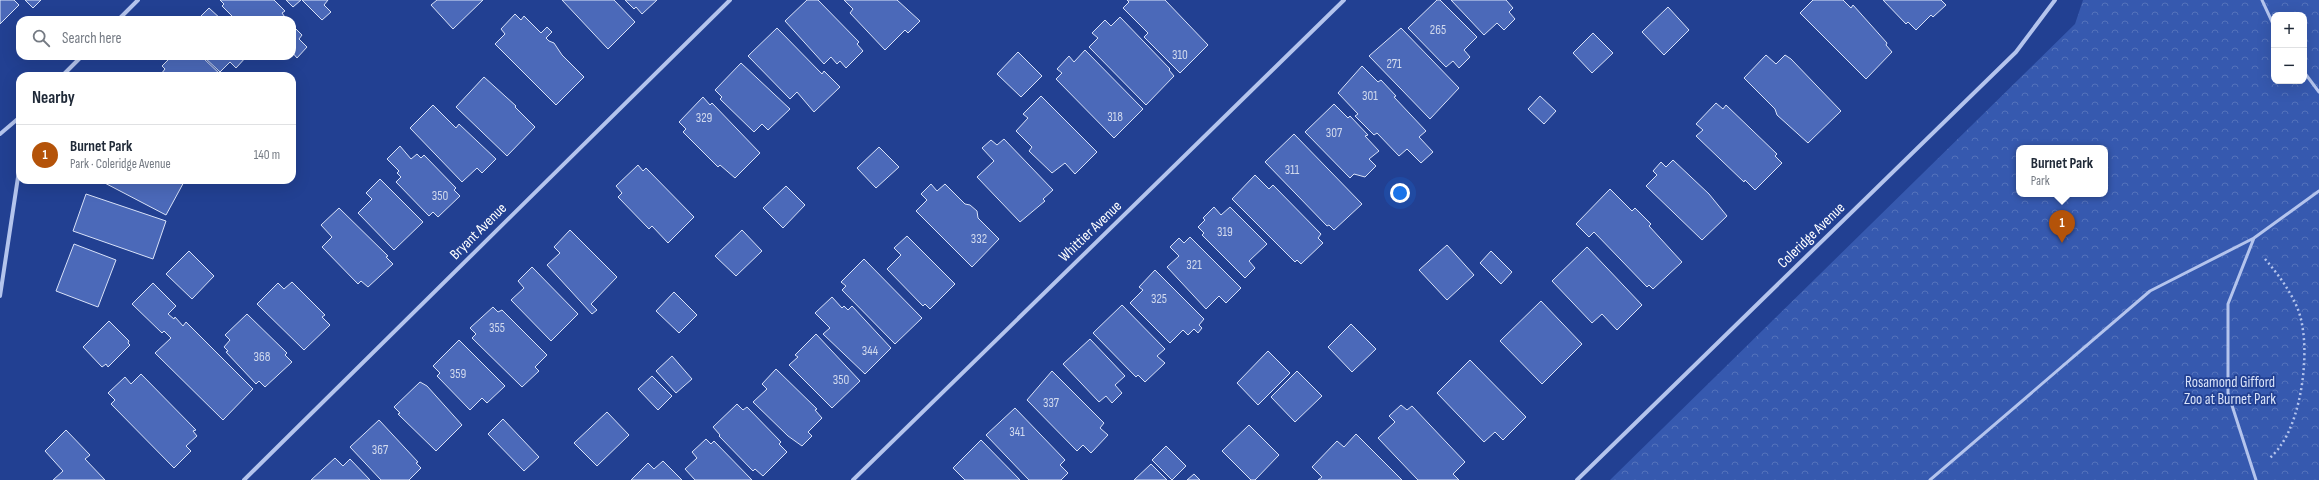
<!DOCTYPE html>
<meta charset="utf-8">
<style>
body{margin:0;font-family:"Sofia Sans Condensed",sans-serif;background:#f2f2f3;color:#1f2937}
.controls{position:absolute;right:12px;top:12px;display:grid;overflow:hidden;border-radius:8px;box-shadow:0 4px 16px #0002}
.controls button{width:36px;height:36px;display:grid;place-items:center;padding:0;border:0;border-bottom:1px solid #e0e1e3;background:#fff;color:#1f2937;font:20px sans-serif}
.you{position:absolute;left:1400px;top:193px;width:14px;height:14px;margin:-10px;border:3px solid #fff;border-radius:50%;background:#1a73e8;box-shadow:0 0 0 6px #1a73e833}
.badge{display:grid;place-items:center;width:26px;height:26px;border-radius:50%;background:#b45309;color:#fff;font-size:13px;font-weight:700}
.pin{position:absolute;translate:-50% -33px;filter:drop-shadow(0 1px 2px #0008)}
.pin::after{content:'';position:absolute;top:21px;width:14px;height:12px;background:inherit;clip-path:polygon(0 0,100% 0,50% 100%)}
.popup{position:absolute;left:2016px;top:145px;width:92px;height:52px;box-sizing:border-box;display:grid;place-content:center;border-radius:8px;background:#fff;filter:drop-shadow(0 1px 3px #0005);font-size:13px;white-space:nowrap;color:#747a83}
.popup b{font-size:15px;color:#1f2937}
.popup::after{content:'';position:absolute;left:50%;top:100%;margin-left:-8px;border:8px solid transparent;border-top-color:#fff}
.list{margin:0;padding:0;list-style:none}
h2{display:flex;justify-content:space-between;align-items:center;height:52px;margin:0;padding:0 16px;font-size:17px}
h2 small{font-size:13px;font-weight:400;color:#747a83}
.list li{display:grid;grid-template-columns:26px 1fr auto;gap:12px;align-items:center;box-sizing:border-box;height:60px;padding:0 16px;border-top:1px solid #e0e1e3}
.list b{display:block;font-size:15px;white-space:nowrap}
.list p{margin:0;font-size:13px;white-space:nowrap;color:#747a83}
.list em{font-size:13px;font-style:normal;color:#747a83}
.icon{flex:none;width:22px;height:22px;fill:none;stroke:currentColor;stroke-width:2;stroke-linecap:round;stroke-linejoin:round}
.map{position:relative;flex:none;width:2319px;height:480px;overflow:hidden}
.search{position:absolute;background:#fff;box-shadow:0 4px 16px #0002;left:16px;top:16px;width:280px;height:44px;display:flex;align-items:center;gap:10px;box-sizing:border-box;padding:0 14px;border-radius:12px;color:#747a83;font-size:15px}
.panel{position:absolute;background:#fff;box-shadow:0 4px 16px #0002;left:16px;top:72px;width:280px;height:112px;border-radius:12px}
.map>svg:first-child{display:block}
.park{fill:url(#park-crowns);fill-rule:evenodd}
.building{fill:#4b69b9;stroke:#dae3f9}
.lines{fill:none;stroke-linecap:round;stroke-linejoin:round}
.path{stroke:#b4c4ed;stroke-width:2.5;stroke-dasharray:2 3;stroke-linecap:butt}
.service{stroke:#b4c4ed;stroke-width:3}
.minor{stroke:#b4c4ed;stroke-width:4}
.labels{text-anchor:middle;stroke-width:3.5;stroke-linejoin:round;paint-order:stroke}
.number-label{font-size:13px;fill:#d2daee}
.street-label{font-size:15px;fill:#fff;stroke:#224092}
.park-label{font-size:15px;fill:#dae3f9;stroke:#224092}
</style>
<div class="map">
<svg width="2319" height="480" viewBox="0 0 2319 480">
<defs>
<pattern id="park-crowns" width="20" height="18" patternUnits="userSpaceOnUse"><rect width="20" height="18" fill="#3659af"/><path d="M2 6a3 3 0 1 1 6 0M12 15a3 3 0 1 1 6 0" fill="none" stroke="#5472bb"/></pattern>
</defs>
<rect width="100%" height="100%" fill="#224092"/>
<path class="park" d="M2083 0H2319V480H1610L2075 24ZM2274 15H2304V81H2274ZM2019 148H2105V194H2019Z"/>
<path class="building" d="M0 0H14L19 5 0 24Z
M25 0H41L33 8Z
M220 0H274L285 11 282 13 287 20H236L222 6 224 4Z
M286 0H301L293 7Z
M302 0H328L324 5 331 12 322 20Z
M437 0H483L453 29 431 5Z
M562 0H614L635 22 608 49Z
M625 0H657L642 14 636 7 634 9Z
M807 0H818L859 42 857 44 863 51 846 68 840 61 837 64 831 57 824 64 785 21Z
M844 0H897L920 21 908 33 905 30 885 50 850 13 853 9Z
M1127 0H1165L1208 45 1180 73 1144 37 1148 33 1123 8 1129 2Z
M1437 0H1440L1477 37 1464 50 1470 57 1459 68 1453 61 1446 67 1408 28Z
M1451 0H1506L1513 8 1509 12 1515 19 1504 30 1497 23 1484 35Z
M1813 0H1843L1851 8 1853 5 1887 43 1886 45 1892 52 1866 79 1800 13Z
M1883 0H1941L1946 5 1933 17 1931 15 1916 30 1908 22 1906 24Z
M1668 7 1689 30 1664 55 1642 32Z
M209 8 222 20H197Z
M515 14 521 20 524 16 541 33 547 27 552 32 546 38 549 41 554 43 562 55 584 77 556 105 495 44 505 34 501 29Z
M1120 17 1170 69 1169 70 1174 76 1146 105 1089 47 1098 38 1092 33 1105 20 1111 26Z
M292 25 302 35 299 39 307 47 297 58 292 52Z
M777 28 822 74 824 71 840 87 814 112 797 92 790 99 748 56Z
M1401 28 1459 88 1430 119 1369 56Z
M1593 33 1613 53 1592 73 1573 53Z
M1085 50 1143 109 1114 138 1056 79 1062 73 1057 69 1069 56 1074 62Z
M1018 52 1042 76 1021 97 997 74Z
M1766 55 1776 64 1785 55 1791 59 1841 111 1808 143 1777 115 1775 109 1744 78Z
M172 56H201L222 76H163L161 74 165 69 162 66Z
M203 56H247L236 68 230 62 220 72Z
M741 63 790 109 768 130 762 124 754 132 720 99 722 97 715 90Z
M1362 66 1378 82 1381 80 1396 96 1394 97 1426 131 1419 137 1433 152 1421 163 1407 149 1399 156 1377 133 1374 135 1355 116 1358 114 1338 93Z
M484 77 516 106 515 107 535 127 507 156 456 107Z
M1041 96 1097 152 1075 174 1065 163 1052 173 1029 151 1032 147 1016 131 1028 118 1023 114Z
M1540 96 1556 111 1544 124 1528 109Z
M703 97 710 105 712 103 760 153 735 178 720 165 718 167 683 132 686 129 679 122Z
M1716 103 1723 109 1726 105 1777 154 1775 156 1782 163 1755 190 1745 180 1744 182 1696 136 1703 130 1696 124Z
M1334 104 1348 118 1350 116 1368 135 1365 136 1379 151 1369 159 1376 166 1365 177 1354 174 1350 178 1305 132Z
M433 105 456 128 459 124 496 159 482 173 477 168 462 182 410 128Z
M1294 134 1362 204 1334 230 1329 225 1327 226 1265 162Z
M1004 139 1053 190 1043 199 1045 201 1020 222 977 177 994 161 982 148 991 140 997 145Z
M400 146 411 159 417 154 421 158 424 155 456 188 454 190 460 196 438 217 433 212 429 216 396 182 401 177 397 173 399 171 387 159Z
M879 147 899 167 876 188 857 168Z
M1673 160 1709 194 1727 216 1702 240 1646 186 1657 175 1653 171 1661 162 1666 167Z
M638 165 643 171 646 168 694 217 668 243 652 226 649 229 618 197 622 193 616 186Z
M1255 175 1269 189 1273 185 1321 234 1318 238 1323 243 1301 264 1297 260 1295 262 1232 199Z
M380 179 423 222 394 250 358 213 372 199 366 193Z
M99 180H185L166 215Z
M931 184 937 191 945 184 965 204 970 205 977 211 978 218 999 239 972 267 916 211 927 200 921 194Z
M786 186 805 205 783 228 763 208Z
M1610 189 1632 211 1635 208 1651 224 1649 226 1682 262 1653 289 1649 285 1647 287 1594 232 1589 237 1576 224Z
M86 194 166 221 153 259 73 231Z
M1214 207 1221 215 1230 207 1267 244 1249 261 1255 268 1245 278 1202 235 1204 233 1198 227 1205 220 1203 218Z
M339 208 388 256 386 257 393 264 368 287 361 281 358 284 322 247 332 237 321 225Z
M570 230 617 277 591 304 597 310 592 314 547 265 560 253 554 247Z
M742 230 762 251 736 276 715 256Z
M907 236 955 284 930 309 925 304 923 306 887 269 901 255 894 248Z
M1190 237 1241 288 1226 303 1219 296 1206 309 1167 267 1179 256 1170 247 1179 238 1184 243Z
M74 244 116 260 98 307 56 291Z
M1447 245 1474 275 1447 300 1419 270Z
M1587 247 1642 305 1617 330 1602 314 1592 323 1552 281Z
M189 251 214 276 192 299 166 274Z
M1491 251 1512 272 1501 284 1480 263Z
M864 259 922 318 895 344 842 290 846 286 841 282Z
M532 267 578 314 551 341 511 300 524 288 518 281Z
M1155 270 1204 319 1199 325 1202 328 1198 333 1194 329 1188 335 1183 330 1170 343 1130 303 1143 290 1139 287Z
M292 282 325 315 322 317 330 325 304 350 257 304 278 283 284 289Z
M153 283 176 306 168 314 174 319 175 317 183 326 186 322 253 389 223 420 155 353 171 338 164 331 162 333 132 304Z
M674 292 697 315 679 333 656 311Z
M832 297 842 308 844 306 848 310 852 306 891 348 865 374 823 334 830 328 815 313Z
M1541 301 1582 344 1542 384 1500 341Z
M1122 305 1165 349 1157 356 1165 363 1145 382 1138 375 1136 377 1093 333Z
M493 307 498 312 502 310 547 355 535 367 539 371 522 387 472 338 476 334 470 328Z
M247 314 287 353 285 355 292 362 265 387 259 381 256 384 226 352 228 351 224 347 230 340 225 335Z
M109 321 129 341 128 343 130 345 108 367 106 364 102 367 83 347Z
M1351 324 1376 349 1352 372 1328 347Z
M816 334 860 381 832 408 789 365 798 357 795 355Z
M1090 339 1125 376 1115 385 1122 393 1112 403 1106 396 1099 402 1063 364Z
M459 340 505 386 487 403 482 398 470 410 437 376 440 373 433 366Z
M1268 351 1290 373 1258 405 1237 383Z
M672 356 692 379 676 393 656 371Z
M1470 360 1526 417 1503 440 1495 432 1484 442 1437 393Z
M776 369 817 409 815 410 822 418 808 432 812 436 802 446 788 436 753 402 767 389 762 384Z
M1052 371 1104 423 1100 428 1108 435 1091 453 1083 445 1077 451 1027 400Z
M1297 371 1322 396 1295 422 1271 397Z
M141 374 196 430 193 431 197 436 186 446 191 451 174 468 111 404 115 400 108 393 125 377 131 384Z
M652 376 672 396 658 410 638 389Z
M420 382 427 386 462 425 436 451 398 414 400 413 394 407Z
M737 404 743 410 747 407 781 442 779 444 787 452 763 476 755 469 753 471 719 436 720 435 713 427Z
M1401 405 1407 410 1412 406 1465 462 1453 474 1459 480H1418L1378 438 1395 422 1389 416Z
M1015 408 1065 460 1060 465 1068 473 1061 480H1029L986 435Z
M607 412 629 435 597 466 574 443Z
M503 419 539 457 524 471 488 434Z
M379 420 418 462 416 463 421 468 409 480H381L350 447Z
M1249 425 1279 455 1255 480H1251L1222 451Z
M66 430 90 455 85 459 105 480H53L63 471 45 451Z
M1356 434 1402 480H1318L1322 477 1312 467 1337 441 1344 447Z
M706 439 711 444 714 441 752 480H695L685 469 697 458 692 452Z
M981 440 1020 480H965L953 468Z
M1166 446 1186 466 1172 480 1152 460Z
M335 458 343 466 350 459 370 480H311Z
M663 461 682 480H631L648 463 654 469Z
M1151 464 1167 480H1134Z
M1194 474 1200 480H1187Z"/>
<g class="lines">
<path class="path" d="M2265 259C2278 274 2289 289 2297 307 2312 342 2303 414 2281 445 2278 450 2273 455 2269 459"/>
<path class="service" d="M2262 0 2274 26
M2304 72 2319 92
M2254 238 2228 304V393L2256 480
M1930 480 2150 291 2254 238 2319 191"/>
<path class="minor" d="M118 20 138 0
M62 76 82 56
M0 134 20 117
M0 296 20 164
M244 480 730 0
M853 480 1344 0
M1577 480 2016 52 2055 0"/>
</g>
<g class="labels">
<g class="number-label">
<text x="1438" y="34">265</text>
<text x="1180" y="59">310</text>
<text x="1394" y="68">271</text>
<text x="1370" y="100">301</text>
<text x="1115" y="121">318</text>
<text x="704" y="122">329</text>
<text x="1334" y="137">307</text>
<text x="1292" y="174">311</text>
<text x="440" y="200">350</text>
<text x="1225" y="236">319</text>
<text x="979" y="243">332</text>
<text x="1194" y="269">321</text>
<text x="1159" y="303">325</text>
<text x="497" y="332">355</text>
<text x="870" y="355">344</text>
<text x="262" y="361">368</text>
<text x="458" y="378">359</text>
<text x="841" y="384">350</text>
<text x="1051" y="407">337</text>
<text x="1017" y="436">341</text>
<text x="380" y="454">367</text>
</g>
<g class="street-label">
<text transform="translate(478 231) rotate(-45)" y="5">Bryant Avenue</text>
<text transform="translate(1090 231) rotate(-44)" y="5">Whittier Avenue</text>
<text transform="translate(1811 235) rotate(-44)" y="5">Coleridge Avenue</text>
</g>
<g class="park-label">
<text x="2230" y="387">Rosamond Gifford<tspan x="2230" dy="17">Zoo at Burnet Park</tspan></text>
</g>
</g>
</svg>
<div class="controls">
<button>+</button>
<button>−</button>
</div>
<div class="you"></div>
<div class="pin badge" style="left:2062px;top:243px">1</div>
<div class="popup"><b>Burnet Park</b>Park</div>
<div class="search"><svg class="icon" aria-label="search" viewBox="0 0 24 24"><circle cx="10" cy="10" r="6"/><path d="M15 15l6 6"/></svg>Search here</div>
<section class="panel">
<h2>Nearby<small></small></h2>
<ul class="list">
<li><span class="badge">1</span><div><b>Burnet Park</b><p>Park · Coleridge Avenue</p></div><em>140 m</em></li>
</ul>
</section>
</div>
